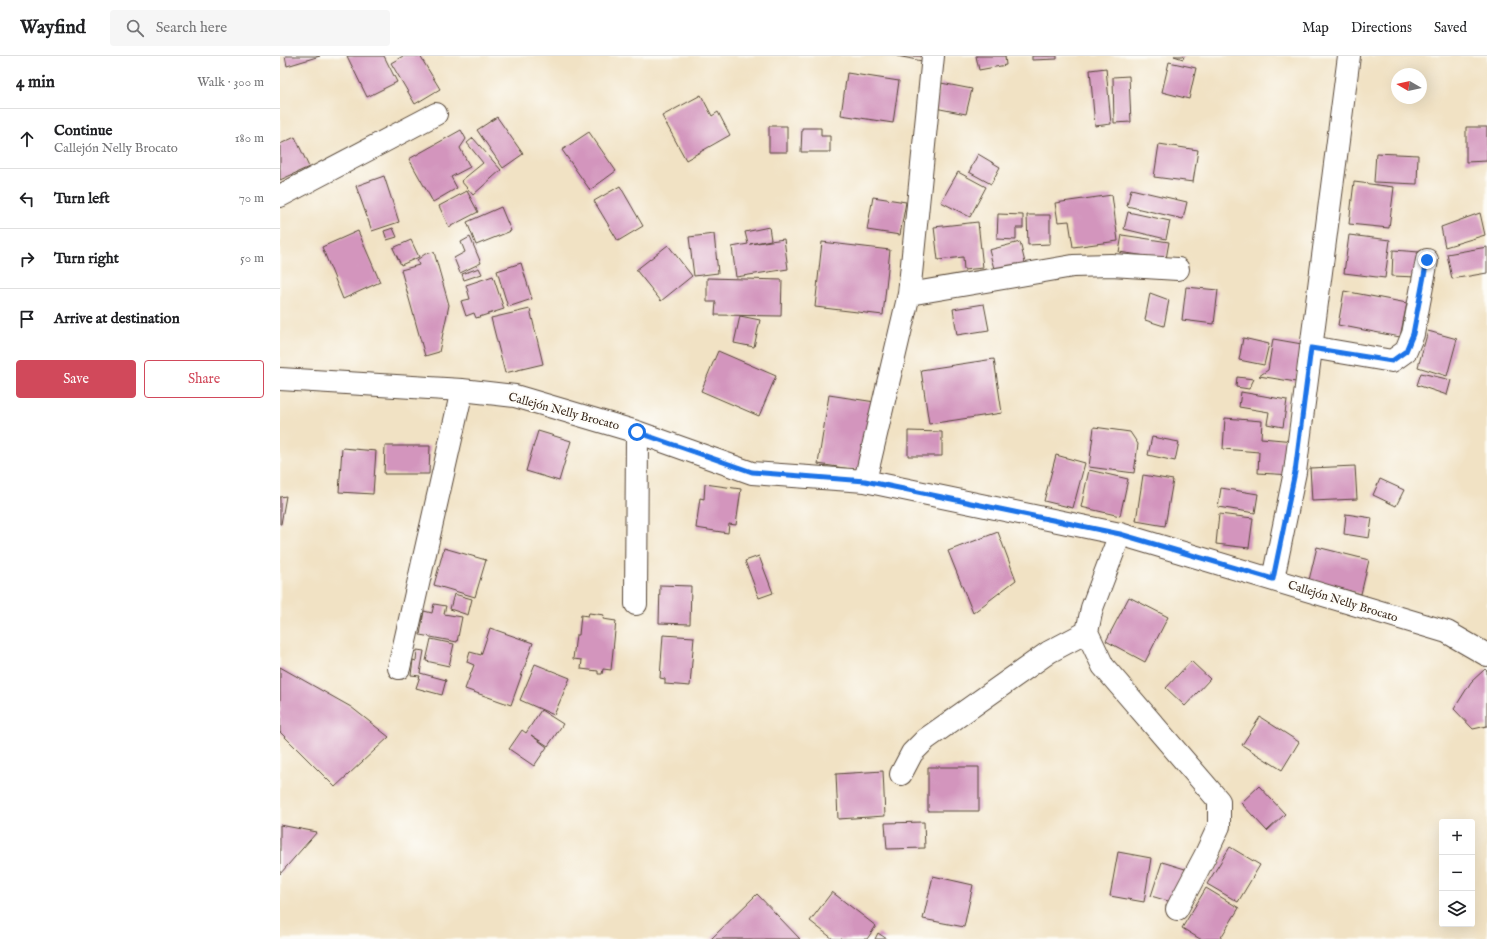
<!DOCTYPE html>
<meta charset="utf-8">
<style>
body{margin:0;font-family:"IM FELL English",serif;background:#f6f6f6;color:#202124}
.controls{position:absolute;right:12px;bottom:12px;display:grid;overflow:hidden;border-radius:4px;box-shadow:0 4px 16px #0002}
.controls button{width:36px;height:36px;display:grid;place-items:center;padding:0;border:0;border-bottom:1px solid #e0e0e0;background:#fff;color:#202124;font:20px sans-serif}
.compass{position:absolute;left:1111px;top:12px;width:36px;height:36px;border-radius:50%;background:#fff;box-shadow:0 4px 16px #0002;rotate:279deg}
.stop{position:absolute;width:12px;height:12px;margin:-9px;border:3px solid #1a73e8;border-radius:50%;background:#fff}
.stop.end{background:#1a73e8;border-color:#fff;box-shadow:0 1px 4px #0008}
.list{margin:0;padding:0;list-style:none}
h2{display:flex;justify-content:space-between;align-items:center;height:52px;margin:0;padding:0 16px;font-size:17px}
h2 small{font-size:13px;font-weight:400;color:#757577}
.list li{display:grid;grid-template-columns:26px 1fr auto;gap:12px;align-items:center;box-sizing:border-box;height:60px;padding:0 16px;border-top:1px solid #e0e0e0}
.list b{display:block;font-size:15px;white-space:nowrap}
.list p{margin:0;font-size:13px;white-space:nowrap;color:#757577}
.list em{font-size:13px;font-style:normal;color:#757577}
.actions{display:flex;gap:8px;padding:12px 16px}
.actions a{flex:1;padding:9px 0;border:1px solid #d1495b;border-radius:4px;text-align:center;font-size:14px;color:#d1495b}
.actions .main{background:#d1495b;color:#fff}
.icon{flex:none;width:22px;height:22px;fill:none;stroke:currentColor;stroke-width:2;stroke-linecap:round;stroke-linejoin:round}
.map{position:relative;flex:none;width:1207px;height:883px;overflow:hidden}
header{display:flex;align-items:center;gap:24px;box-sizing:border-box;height:56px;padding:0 20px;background:#fff;border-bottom:1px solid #e0e0e0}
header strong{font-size:19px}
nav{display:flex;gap:22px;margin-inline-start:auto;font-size:14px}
.search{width:280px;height:36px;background:#f6f6f6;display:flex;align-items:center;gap:10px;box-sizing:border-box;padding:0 14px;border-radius:4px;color:#757577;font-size:15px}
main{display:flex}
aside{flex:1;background:#fff}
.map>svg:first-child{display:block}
.building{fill:#d395bd}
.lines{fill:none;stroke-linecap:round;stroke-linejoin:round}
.minor-casing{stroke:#564637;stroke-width:24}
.minor{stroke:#fff;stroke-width:22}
.route{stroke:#1a73e8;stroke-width:5}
.labels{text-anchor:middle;stroke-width:4;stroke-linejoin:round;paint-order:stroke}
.street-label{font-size:12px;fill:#3b2a1e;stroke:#fdfcf7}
</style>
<header>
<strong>Wayfind</strong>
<div class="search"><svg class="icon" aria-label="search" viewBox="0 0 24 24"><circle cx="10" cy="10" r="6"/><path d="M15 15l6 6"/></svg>Search here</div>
<nav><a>Map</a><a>Directions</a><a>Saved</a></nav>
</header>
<main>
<aside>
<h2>4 min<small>Walk · 300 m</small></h2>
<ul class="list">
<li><svg class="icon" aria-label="ahead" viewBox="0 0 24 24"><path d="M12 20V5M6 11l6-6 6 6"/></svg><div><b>Continue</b><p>Callejón Nelly Brocato</p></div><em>180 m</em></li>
<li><svg class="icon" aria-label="left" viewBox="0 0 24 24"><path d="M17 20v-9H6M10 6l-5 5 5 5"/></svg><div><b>Turn left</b></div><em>70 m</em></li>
<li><svg class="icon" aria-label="right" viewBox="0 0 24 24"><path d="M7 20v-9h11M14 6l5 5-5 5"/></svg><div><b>Turn right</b></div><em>50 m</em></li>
<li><svg class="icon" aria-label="arrive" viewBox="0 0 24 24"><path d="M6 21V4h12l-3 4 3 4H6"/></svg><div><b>Arrive at destination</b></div></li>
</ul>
<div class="actions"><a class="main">Save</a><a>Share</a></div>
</aside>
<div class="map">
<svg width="1207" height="883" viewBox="0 0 1207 883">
<rect width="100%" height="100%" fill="#fdfcf7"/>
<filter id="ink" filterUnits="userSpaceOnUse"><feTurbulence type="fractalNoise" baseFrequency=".025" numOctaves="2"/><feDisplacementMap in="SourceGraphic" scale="8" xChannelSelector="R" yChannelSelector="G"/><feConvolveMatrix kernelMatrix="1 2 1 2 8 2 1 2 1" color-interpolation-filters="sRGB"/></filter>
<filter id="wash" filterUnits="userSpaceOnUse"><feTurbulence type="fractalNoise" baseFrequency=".012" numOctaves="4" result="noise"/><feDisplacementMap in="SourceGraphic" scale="16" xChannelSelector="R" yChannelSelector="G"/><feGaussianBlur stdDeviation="0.9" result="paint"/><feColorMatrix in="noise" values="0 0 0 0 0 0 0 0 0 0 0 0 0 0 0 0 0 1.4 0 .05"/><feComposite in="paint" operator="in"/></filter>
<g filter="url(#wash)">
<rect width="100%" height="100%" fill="#f1e2c4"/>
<g id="blocks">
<path class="building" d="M5 0H40L7 10Z
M67 0H104L117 26 87 41Z
M123 0H140L160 33 135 48 111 7Z
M617 0H643L642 5Z
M696 0H725L726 9 699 14Z
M752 0H777V3L752 4Z
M894 0H904L903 3Z
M889 6 916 12 909 43 882 36Z
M826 12 831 68 815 70 810 14Z
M567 17 619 25 613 67 561 59Z
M849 20 851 66 834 67 833 21Z
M661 27 692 33 686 58 655 52Z
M421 39 432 60 438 56 450 79 406 104 382 60Z
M217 61 243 98 223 112 197 74Z
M489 70H507V96H489Z
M1186 71H1207V105L1186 106Z
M522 72H541V80H550V96H521Z
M181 74 186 83 180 92 190 111 171 121 177 132 153 146 129 103Z
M309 76 336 115 310 134 282 94Z
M15 81 29 111 0 124V88Z
M193 82 221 114 193 139 181 125 203 107 187 87Z
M879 88 918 94 913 126 874 121Z
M1096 97 1138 99 1137 128 1094 126Z
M698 98 720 111 711 128 689 116Z
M678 116 706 131 690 161 661 146Z
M104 120 119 166 92 175 76 130Z
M1074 126 1114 131 1109 172 1069 168Z
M340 130 363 170 338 185 314 145Z
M851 133 907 146 903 163 847 150Z
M187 135 198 156 169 171 159 150Z
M832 139 838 185 793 191 789 165 778 166 775 147Z
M593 141 626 146 620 179 587 174Z
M221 151 231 175 196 189 187 166Z
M848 156 890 165 886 183 844 173Z
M1200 157 1205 179 1165 191 1161 171Z
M718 158 743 159V172H736V184L717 183Z
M747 159H770V188L748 189Z
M698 166 703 212 684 214 683 201 658 204 654 171Z
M489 171 491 184 470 188 504 183 508 213 456 221 452 191 468 188 465 176Z
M113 172 117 181 107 184 104 175Z
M78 175 100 226 63 243 42 191Z
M434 178 438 217 414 220 409 181Z
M842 179 889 186 886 203 839 196Z
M1069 179 1110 184 1105 222 1064 217Z
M190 181 201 207 180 217 174 202 185 196 181 186Z
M131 184 139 201 121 209 113 192Z
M542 186 610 194 603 259 535 251Z
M740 186 746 211 716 220 709 194Z
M388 189 412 220 381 245 356 214Z
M1207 191V217L1172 223 1167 198Z
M1113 194 1139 196 1137 221 1112 220Z
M154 196 169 249 159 296 145 300 121 214 139 209 137 204 145 198Z
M241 207 252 243 228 251 217 215Z
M199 212 202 218 184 224 182 218Z
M213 220 224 253 196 262 194 257 186 260 181 245 190 243 186 229Z
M427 222 502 224 501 260 435 259 436 246H427Z
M906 231 938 234 934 268 902 264Z
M1064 235 1127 247 1120 281 1058 269Z
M870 237 889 244 884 270 865 264Z
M704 248 709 274 677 279 673 253Z
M250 253 263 308 225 317 211 262Z
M460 260 480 264 474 291 454 287Z
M1148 275 1177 283 1167 320 1138 311Z
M963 282 989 288 984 309 959 304Z
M993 283 1022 288 1016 326 979 320 988 314Z
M438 295 496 320 479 360 421 335Z
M714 303 722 357 649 368 641 314Z
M1141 317 1171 324 1167 339 1137 329Z
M957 321 974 323 969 333 956 331Z
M961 336 1007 344 1003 371 987 368 989 356 959 351Z
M549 339 595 346 584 415 538 408Z
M945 362 982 365 981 382 1014 385 1012 419 978 417 979 396 943 393Z
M814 371 850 376 858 388 854 417 809 411Z
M258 375 291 385 279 425 246 415Z
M628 375 662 376V400H628Z
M872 381 899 386 895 405 868 399Z
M105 390H150L149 418H104Z
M62 392 96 395 93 438 59 436Z
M776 399 805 407 793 452 764 445Z
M1075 410 1077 443 1032 445 1030 412Z
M809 414 848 423 840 460 801 451Z
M863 419 893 424 885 470 856 465Z
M1100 423 1124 434 1116 450 1093 439Z
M425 428 461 433 456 469 449 468 448 477 416 472 420 442 424 443Z
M941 432 978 438 975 457 938 451Z
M6 440 1 468H0V441Z
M939 458 973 462 969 492 936 488Z
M1066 458 1092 462 1089 482 1064 478Z
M718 476 736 524 693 557 668 495Z
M1037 491 1089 504 1081 538 1029 524Z
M164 492 206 504 195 541 154 529Z
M479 500 493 537 479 542 465 505Z
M380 529 411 530 410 568 379 567Z
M174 538 192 543 188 559 170 553Z
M849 541 888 561 865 606 826 585Z
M154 548 166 550 164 558 182 561 177 586 140 579 144 555 152 557Z
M309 557 324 559 323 563 336 565 331 614 323 613 322 618H318V615L301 613 302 604 293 603 296 579H299L301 559 308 560Z
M210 572 253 587 231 649 185 633 194 609 187 606 190 596 201 599Z
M383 579 414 581 410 630 385 628V623L380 622Z
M151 583 174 588 169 610 146 605Z
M137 594 144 595 140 617 166 624 162 639 136 632 140 620 131 619 133 604 136 605Z
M911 605 930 623 905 650 886 632Z
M255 608 290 622 274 659 240 644Z
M0 611 71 651 109 681 55 731 0 676Z
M1205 613 1207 615V670L1193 673 1174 653 1191 626Z
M261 654 283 668 268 690 251 679 267 691 254 710 229 693 242 674 246 677Z
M980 661 1019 686 1002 714 962 689Z
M648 711H699V755H648Z
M603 715 605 760 558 763 556 718Z
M979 730 1005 758 987 775 961 747Z
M644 766 645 792 607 793 605 767Z
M0 769 37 776 0 818Z
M950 791 980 809 958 846 927 828Z
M838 796 871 802 864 846 830 840Z
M882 806 905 813 895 847 871 840Z
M653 820 693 829 684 871 643 863Z
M926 832 959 852 940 883H920L902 872Z
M552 836 596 870 587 883H553L530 865Z
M477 838 520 883H431Z
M598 877 607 883H595Z"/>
</g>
</g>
<g filter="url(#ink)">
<use href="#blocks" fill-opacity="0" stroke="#564637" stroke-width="1"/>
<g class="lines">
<defs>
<path id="minor" d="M0 140 156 58
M629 238 793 210 831 209 898 213
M1031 291 1112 305 1126 295 1133 278 1147 204
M0 323 182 334 235 340 357 376 472 417 585 425 840 478 1167 576 1207 599
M585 425 629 238 653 0
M840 478 812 552 807 576 823 610 939 745V770L925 800 897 853
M993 523 1015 416 1069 0
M356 548 357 376
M119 612 182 334
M621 718 632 697 646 683 769 596 807 576"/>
</defs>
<use href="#minor" class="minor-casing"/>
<use href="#minor" class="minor"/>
</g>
</g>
<g class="lines" filter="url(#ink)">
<path class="route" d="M357 376 472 416 585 425 840 478 993 523 1015 416 1031 292 1112 305 1126 295 1133 278 1147 204"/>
</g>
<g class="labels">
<g class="street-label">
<text transform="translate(284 355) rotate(15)" y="4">Callejón Nelly Brocato</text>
<text transform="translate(1063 545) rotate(17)" y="4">Callejón Nelly Brocato</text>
</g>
</g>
</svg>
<div class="controls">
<button>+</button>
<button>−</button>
<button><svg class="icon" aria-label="layers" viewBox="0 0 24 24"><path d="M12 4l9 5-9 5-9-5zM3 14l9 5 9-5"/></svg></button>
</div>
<svg class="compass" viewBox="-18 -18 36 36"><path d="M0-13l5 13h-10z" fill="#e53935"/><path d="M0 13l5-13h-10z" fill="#757577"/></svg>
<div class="stop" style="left:357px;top:376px"></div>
<div class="stop end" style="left:1147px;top:204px"></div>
</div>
</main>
